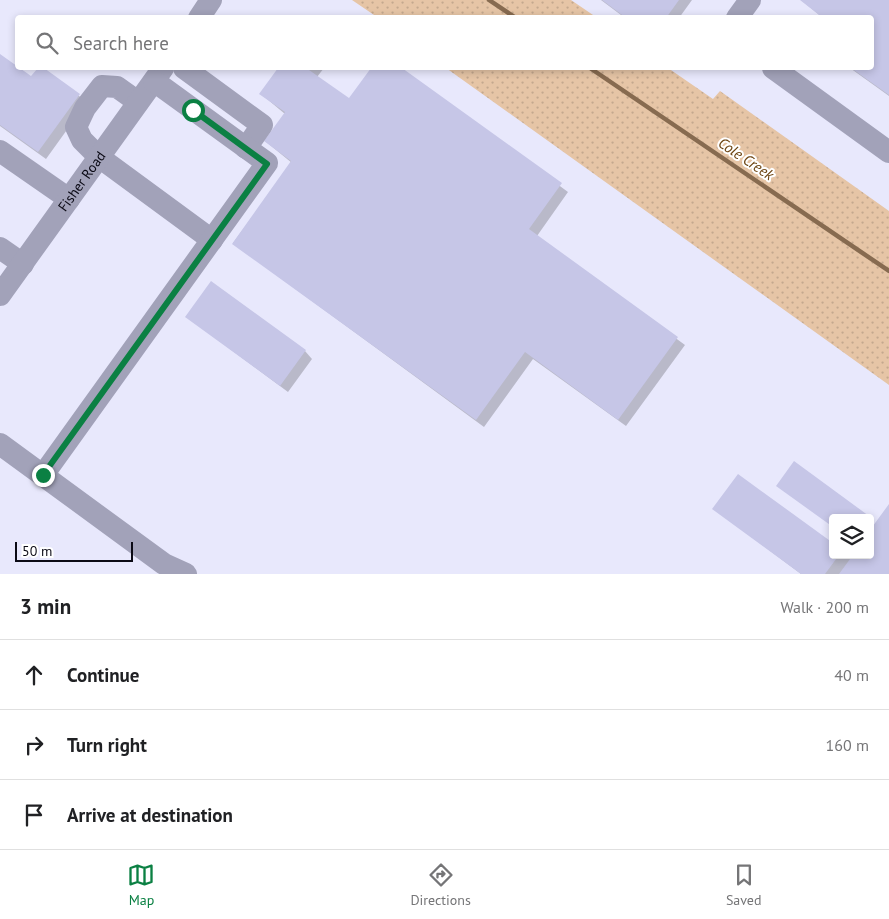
<!DOCTYPE html>
<meta charset="utf-8">
<style>
body{margin:0;font-family:"PT Sans",sans-serif;background:#f2f2f2;color:#202124}
.controls{position:absolute;right:15px;bottom:15px;display:grid;overflow:hidden;border-radius:5px;box-shadow:0 2px 8px #0003}
.controls button{width:45px;height:45px;display:grid;place-items:center;padding:0;border:0;border-bottom:1px solid #e0e0e0;background:#fff;color:#202124;font:25px sans-serif}
.scale{position:absolute;left:15px;bottom:12px;width:118px;box-sizing:border-box;padding-left:5px;border:2px solid #0b0a15;border-top:0;font-size:14px;line-height:18px;white-space:nowrap;color:#0b0a15;-webkit-text-stroke:4px #fff;paint-order:stroke}
.stop{position:absolute;width:15px;height:15px;margin:-11px;border:4px solid #0b8043;border-radius:50%;background:#fff}
.stop.end{background:#0b8043;border-color:#fff;box-shadow:0 1px 5px #0008}
.list{margin:0;padding:0;list-style:none}
h2{display:flex;justify-content:space-between;align-items:center;height:65px;margin:0;padding:0 20px;font-size:21px}
h2 small{font-size:16px;font-weight:400;color:#757577}
.list li{display:grid;grid-template-columns:32px 1fr auto;gap:15px;align-items:center;box-sizing:border-box;height:70px;padding:0 20px;border-top:1px solid #e0e0e0}
.list b{display:block;font-size:19px;white-space:nowrap}
.list em{font-size:16px;font-style:normal;color:#757577}
.icon{flex:none;width:28px;height:28px;fill:none;stroke:currentColor;stroke-width:2;stroke-linecap:round;stroke-linejoin:round}
.map{position:relative;flex:none;width:889px;height:574px;overflow:hidden}
.search{position:absolute;background:#fff;box-shadow:0 2px 8px #0003;left:15px;right:15px;top:15px;height:55px;display:flex;align-items:center;gap:12px;box-sizing:border-box;padding:0 18px;border-radius:5px;color:#757577;font-size:19px}
.sheet{height:275px;background:#fff}
nav{display:flex;justify-content:space-around;align-items:center;box-sizing:border-box;height:70px;border-top:1px solid #e0e0e0;background:#fff;font-size:14px;color:#757577}
nav a{display:grid;justify-items:center;gap:2px}
nav .on{color:#0b8043}
.map>svg:first-child{display:block}
.grass{fill:url(#grass-dots)}
.shadow{fill:#0003}
.lines{fill:none;stroke-linecap:round;stroke-linejoin:round}
.stream{stroke:#876b50;stroke-width:4.5}
.building{fill:#c6c6e7}
.minor{stroke:#a2a2b9;stroke-width:22}
.route{stroke:#0b8043;stroke-width:6}
.labels{text-anchor:middle;stroke-width:4;stroke-linejoin:round;paint-order:stroke}
.street-label{font-size:14px;fill:#0b0a15;stroke:#fff}
.water-label{font-size:15px;font-style:italic;fill:#6c4412;stroke:#fff}
</style>
<div class="map">
<svg width="889" height="574" viewBox="0 0 889 574">
<defs>
<pattern id="grass-dots" width="8" height="8" patternUnits="userSpaceOnUse" patternTransform="scale(1.25)"><rect width="8" height="8" fill="#e6c5a6"/><path d="M2 2h.1M6 6h.1" fill="none" stroke="#c4a88e" stroke-width="1.8" stroke-linecap="round"/></pattern>
</defs>
<rect width="100%" height="100%" fill="#e8e8fc"/>
<path class="grass" d="M352 0H571L596 17H377Z
M446 68H668L713 99 720 91 889 211V385Z"/>
<path class="shadow" d="M601 0H692L679 18H625Z
M801 0H889V96L850 68H872V18H823Z
M0 55 32 78 42 68 87 102 46 159 0 126Z
M280 68H324L317 77 349 100 373 68H400L568 192 537 236 685 345 626 426 533 359 484 427 233 243 292 163 265 141 285 114 261 94Z
M187 317 305 351 312 359 288 392Z
M889 506V574H801L714 509 833 555H846L851 560 870 555Z
M870 519 874 522 870 527Z"/>
<g class="lines">
<path class="stream" d="M489 0 516 18
M590 68 889 271"/>
</g>
<path class="building" d="M602 0H679L666 18H626Z
M800 0H889V95L851 68H872V18H823Z
M0 54 31 76 38 68H44L80 94 38 152 0 125Z
M278 68H312L309 70 349 98 371 68H402L562 183 529 229 678 337 618 420 525 352 476 420 232 244 291 161 264 141 285 112 259 94Z
M211 281 306 350 280 386 185 317Z
M794 461 869 516 867 518H833V527L776 486Z
M738 474 833 543V555H839L825 574H801L712 509Z
M889 504V574H839L853 555H870V530Z"/>
<g class="lines">
<g class="minor">
<path d="M199 18 211 0"/>
<path d="M737 18 750 0"/>
<path d="M184 68 262 125 246 148"/>
<path d="M773 68 889 152"/>
<path d="M138 102 117 87 102 86 85 108 76 127 82 140 99 157 212 240"/>
<path d="M0 151 69 199"/>
<path d="M0 248 23 264"/>
<path id="s1" d="M0 295 163 68"/>
<path d="M0 444 164 564 186 574"/>
<path d="M43 475 267 163 154 81"/>
</g>
</g>
<g class="lines">
<path class="route" d="M43 475 267 164 193 110"/>
</g>
<g class="labels">
<g class="street-label">
<text dy="5" stroke="none"><textPath href="#s1" startOffset="140">Fisher Road</textPath></text>
</g>
<g class="water-label">
<text transform="translate(746 159) rotate(34)" y="5">Cole Creek</text>
</g>
</g>
</svg>
<div class="controls">
<button><svg class="icon" aria-label="layers" viewBox="0 0 24 24"><path d="M12 4l9 5-9 5-9-5zM3 14l9 5 9-5"/></svg></button>
</div>
<div class="scale">50 m</div>
<div class="stop" style="left:193px;top:110px"></div>
<div class="stop end" style="left:43px;top:475px"></div>
<div class="search"><svg class="icon" aria-label="search" viewBox="0 0 24 24"><circle cx="10" cy="10" r="6"/><path d="M15 15l6 6"/></svg>Search here</div>
</div>
<section class="sheet">
<h2>3 min<small>Walk · 200 m</small></h2>
<ul class="list">
<li><svg class="icon" aria-label="ahead" viewBox="0 0 24 24"><path d="M12 20V5M6 11l6-6 6 6"/></svg><div><b>Continue</b></div><em>40 m</em></li>
<li><svg class="icon" aria-label="right" viewBox="0 0 24 24"><path d="M7 20v-9h11M14 6l5 5-5 5"/></svg><div><b>Turn right</b></div><em>160 m</em></li>
<li><svg class="icon" aria-label="arrive" viewBox="0 0 24 24"><path d="M6 21V4h12l-3 4 3 4H6"/></svg><div><b>Arrive at destination</b></div></li>
</ul>
</section>
<nav>
<a class="on"><svg class="icon" aria-label="map" viewBox="0 0 24 24"><path d="M3 6l6-2 6 2 6-2v14l-6 2-6-2-6 2zM9 4v14M15 6v14"/></svg>Map</a>
<a><svg class="icon" aria-label="directions" viewBox="0 0 24 24"><path d="M12 3l9 9-9 9-9-9zM9 14v-3h6M13 9l2 2-2 2"/></svg>Directions</a>
<a><svg class="icon" aria-label="saved" viewBox="0 0 24 24"><path d="M7 4h10v16l-5-4-5 4z"/></svg>Saved</a>
</nav>
